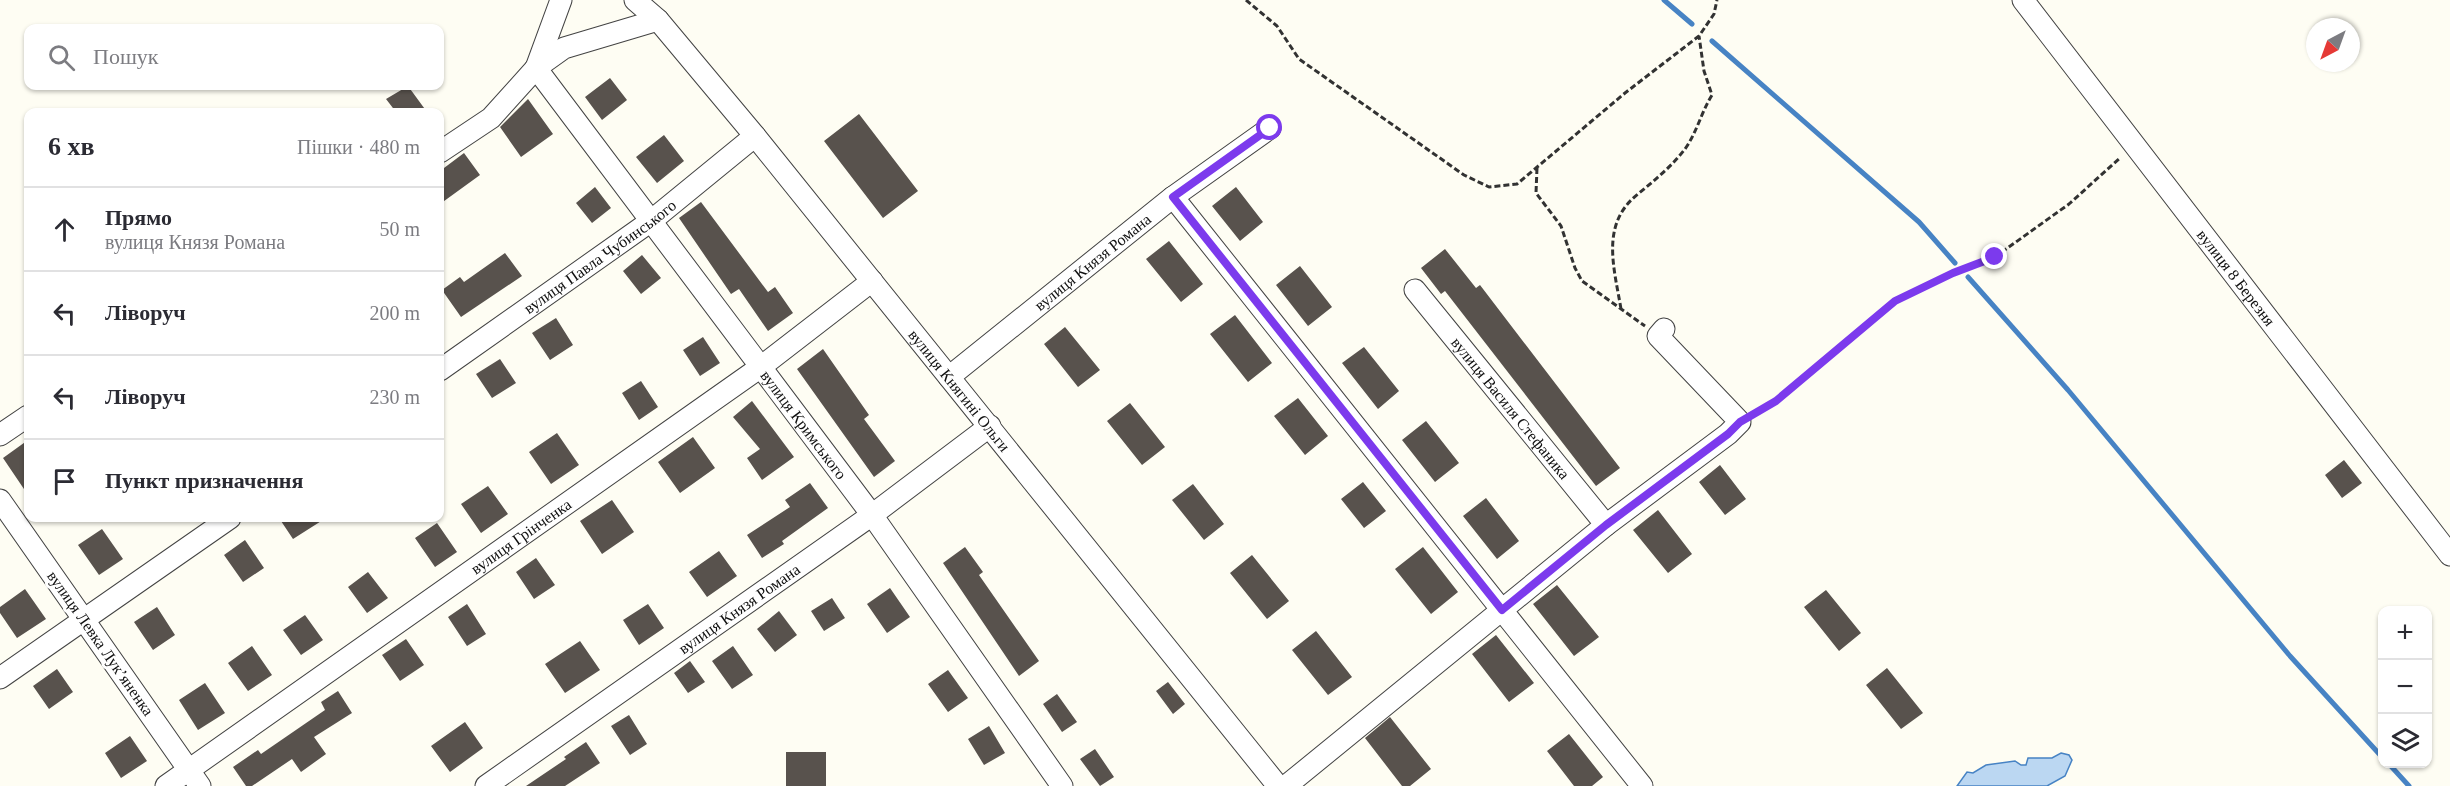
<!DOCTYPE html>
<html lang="uk">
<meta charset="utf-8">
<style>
body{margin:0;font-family:"Times New Roman",serif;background:#f7f7f7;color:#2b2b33}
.controls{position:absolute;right:18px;bottom:18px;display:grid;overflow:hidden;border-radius:12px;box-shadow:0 2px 4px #0004}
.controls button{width:54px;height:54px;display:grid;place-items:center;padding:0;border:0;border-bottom:2px solid #e1e1e2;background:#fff;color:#2b2b33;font:30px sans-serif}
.compass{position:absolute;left:2306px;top:18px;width:54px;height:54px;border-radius:50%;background:#fff;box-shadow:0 2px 4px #0004;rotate:221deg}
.stop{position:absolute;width:18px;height:18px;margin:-14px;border:4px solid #7c3aed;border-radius:50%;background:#fff}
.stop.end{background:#7c3aed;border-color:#fff;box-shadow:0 2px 6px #0008}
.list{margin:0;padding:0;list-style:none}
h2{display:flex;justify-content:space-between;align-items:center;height:78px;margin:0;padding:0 24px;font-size:26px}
h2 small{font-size:20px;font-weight:400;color:#7c7c81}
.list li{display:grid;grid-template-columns:39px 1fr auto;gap:18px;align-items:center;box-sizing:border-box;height:84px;padding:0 24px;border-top:2px solid #e1e1e2}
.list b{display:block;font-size:22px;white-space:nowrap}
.list p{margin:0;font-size:20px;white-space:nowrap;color:#7c7c81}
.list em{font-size:20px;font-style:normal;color:#7c7c81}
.icon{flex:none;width:33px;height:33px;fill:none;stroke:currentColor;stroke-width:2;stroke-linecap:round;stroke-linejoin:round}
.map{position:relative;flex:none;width:2450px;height:786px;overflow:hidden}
.search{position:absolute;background:#fff;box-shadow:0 2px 4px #0004;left:24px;top:24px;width:420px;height:66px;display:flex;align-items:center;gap:15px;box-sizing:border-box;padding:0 21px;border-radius:12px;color:#7c7c81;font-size:22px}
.panel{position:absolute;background:#fff;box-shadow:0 2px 4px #0004;left:24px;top:108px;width:420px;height:414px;border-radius:12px}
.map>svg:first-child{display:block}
.water{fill:#bbd7f2;stroke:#4783c4;stroke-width:1.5}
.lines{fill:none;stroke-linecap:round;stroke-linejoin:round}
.stream{stroke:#4783c4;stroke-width:5}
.building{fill:#58524d}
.minor-casing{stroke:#434343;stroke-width:23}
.path{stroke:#323232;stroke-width:3;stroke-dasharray:6 3;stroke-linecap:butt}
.minor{stroke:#fff;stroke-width:21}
.route{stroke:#7c3aed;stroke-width:8}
.labels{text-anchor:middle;stroke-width:6;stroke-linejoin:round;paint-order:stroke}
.street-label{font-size:16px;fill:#101010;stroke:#fff}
</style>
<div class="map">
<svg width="2450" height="786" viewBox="0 0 2450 786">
<rect width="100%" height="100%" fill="#fefdf3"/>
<path class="water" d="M2061 753 2069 755 2072 760 2065 776 2047 786H1957L1967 772 1973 773 1986 765 2015 761 2021 765H2026L2028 758H2052Z"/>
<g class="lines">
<path class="stream" d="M1664 0 1692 24
M1712 41 1919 222 1955 263
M1968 277 2068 390 2290 656 2382 757
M2389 764 2409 786"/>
</g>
<path class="building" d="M610 78 627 100 602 120 585 97Z
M408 86 427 112H396L386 99Z
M528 99 553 134 521 157 500 127Z
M859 114 918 191 883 218 824 141Z
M664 135 684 161 657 183 636 157Z
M464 153 480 175 440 204V171Z
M595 187 611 208 592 223 576 203Z
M1236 187 1263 222 1240 241 1212 206Z
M701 202 768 292 775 287 793 313 768 331 739 289 731 294 679 218Z
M1169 241 1203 284 1181 302 1146 259Z
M1445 249 1476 288 1480 285 1620 468 1596 486 1445 291 1441 294 1421 268Z
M505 253 522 276 461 317 442 290 460 277 464 282Z
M642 255 661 278 641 294 623 271Z
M1300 266 1332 307 1308 326 1276 285Z
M1235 315 1272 363 1248 382 1210 334Z
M556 318 573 345 550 360 532 333Z
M1065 327 1100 370 1078 387 1044 344Z
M703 337 720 363 700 376 683 350Z
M1364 347 1399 391 1378 409 1342 363Z
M823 349 869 415 864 419 895 461 874 477 797 369Z
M500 359 516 383 492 398 476 374Z
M641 381 658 407 639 420 622 393Z
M1298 398 1328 436 1305 455 1274 416Z
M752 401 794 457 762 480 747 458 760 449 733 417Z
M1130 403 1165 447 1142 465 1107 421Z
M1426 421 1459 463 1435 482 1402 440Z
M557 433 579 465 551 484 529 452Z
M693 437 715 468 680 493 658 462Z
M28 440V495L3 458Z
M2344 460 2362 483 2342 498 2325 475Z
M1720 465 1746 499 1725 515 1699 482Z
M1363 482 1386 511 1364 528 1341 499Z
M810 483 828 508 782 541 784 544 762 558 747 535 790 507 785 500Z
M1193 484 1224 524 1204 540 1172 500Z
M488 486 508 514 481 533 461 504Z
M1486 498 1519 541 1497 559 1463 516Z
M612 500 634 532 602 554 580 521Z
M1658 510 1692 554 1668 573 1633 530Z
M279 518H326L293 539Z
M437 523 457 552 435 567 415 538Z
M102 529 123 559 99 575 78 545Z
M245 540 264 568 243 582 224 555Z
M965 547 983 572 979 575 1039 661 1019 676 943 563Z
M1423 547 1458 592 1431 614 1395 569Z
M719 551 737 576 707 597 689 572Z
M1252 555 1289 601 1267 619 1230 573Z
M536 558 555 585 534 599 516 572Z
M368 572 388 598 367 613 348 587Z
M1557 585 1599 637 1574 656 1533 604Z
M890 588 910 617 887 633 867 604Z
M25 589 46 619 17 638 0 613V607Z
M1826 590 1861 633 1839 651 1804 607Z
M832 598 845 618 824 631 811 611Z
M467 604 486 634 467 646 448 617Z
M648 604 664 628 639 645 623 620Z
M157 607 175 635 153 650 134 622Z
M779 611 797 635 775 652 757 629Z
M305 615 323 640 301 655 283 630Z
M1316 631 1352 677 1328 695 1292 650Z
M1496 635 1534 683 1509 702 1472 654Z
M406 639 424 665 400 681 382 655Z
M580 641 600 670 565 693 545 664Z
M252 646 272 675 248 691 228 663Z
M733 646 753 675 732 689 712 661Z
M690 661 705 682 688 693 674 673Z
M1887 668 1923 713 1901 729 1866 685Z
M57 669 73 692 49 709 33 686Z
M948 670 968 698 948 712 928 684Z
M1168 682 1185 704 1173 714 1156 691Z
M205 683 225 713 198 730 179 700Z
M338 691 352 713 314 737 326 754 301 772 292 759 252 786H246L233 767 258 750 261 754 325 710 321 702Z
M1057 694 1077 722 1062 732 1043 704Z
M629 715 647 744 630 755 611 726Z
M1390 717 1431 769 1410 786H1402L1365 738Z
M465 722 483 748 450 772 431 746Z
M989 726 1005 753 984 765 968 739Z
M1569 734 1603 777 1592 786H1574L1547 751Z
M130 736 147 761 121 778 105 753Z
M586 742 600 763 565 786H526L566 759 564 757Z
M1095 749 1114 777 1100 786 1080 759Z
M786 752H826V786H786Z"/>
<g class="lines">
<defs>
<g id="minor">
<path id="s1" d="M635 0 658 20 755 136 1278 786"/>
<path id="s2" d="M2023 0 2450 555"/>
<path id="s3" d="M536 68 872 515 1062 786"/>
<path d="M536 68 561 0"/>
<path d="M440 152 491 118 536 68 564 48 658 20"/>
<path d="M1173 197 1642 786"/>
<path id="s4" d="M1415 290 1606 525"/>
<path id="s5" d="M440 370 651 221 755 136"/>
<path id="s6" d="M949 377 1173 197 1270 128"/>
<path d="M0 435 28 416"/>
<path d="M0 500 200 786"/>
<path d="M0 678 230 518"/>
<path id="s7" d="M166 786 762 366 872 281"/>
<path id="s8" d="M486 786 872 515 990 426"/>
<path d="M1286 786 1606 525 1728 434 1740 422 1658 336 1664 329"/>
</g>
</defs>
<use href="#minor" class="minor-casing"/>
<path class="path" d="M1246 0 1277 26 1299 59 1464 175 1489 187 1517 184 1625 93 1699 36 1714 14 1717 0
M1537 168 1536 193 1561 226 1575 268 1582 281 1645 326
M1621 309C1614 267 1600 224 1638 194 1655 180 1672 166 1685 149 1697 132 1701 113 1712 95L1704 71 1699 36
M1755 413 1776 401 1895 301 1953 273 1995 257 2069 204 2120 158"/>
<use href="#minor" class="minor"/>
</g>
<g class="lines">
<path class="route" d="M1270 128 1173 197 1502 610 1606 525 1728 434 1740 422 1776 401 1895 301 1953 273 1995 257"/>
</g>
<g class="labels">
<g class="street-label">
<text dy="6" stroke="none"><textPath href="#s5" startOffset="196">вулиця Павла Чубинського</textPath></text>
<text dy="6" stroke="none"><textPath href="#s6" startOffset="184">вулиця Князя Романа</textPath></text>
<text dy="6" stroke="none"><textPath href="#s2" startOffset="350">вулиця 8 Березня</textPath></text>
<text dy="6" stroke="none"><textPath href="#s1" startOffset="508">вулиця Княгині Ольги</textPath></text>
<text dy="6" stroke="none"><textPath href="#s4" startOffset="152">вулиця Василя Стефаника</textPath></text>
<text dy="6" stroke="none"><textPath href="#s3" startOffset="446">вулиця Кримського</textPath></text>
<text dy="6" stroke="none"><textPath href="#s7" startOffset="434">вулиця Грінченка</textPath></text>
<text dy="6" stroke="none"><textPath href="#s8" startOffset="309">вулиця Князя Романа</textPath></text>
<text transform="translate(101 643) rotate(55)" y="6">вулиця Левка Лукʼяненка</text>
</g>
</g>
</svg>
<div class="controls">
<button>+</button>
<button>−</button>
<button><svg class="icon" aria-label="layers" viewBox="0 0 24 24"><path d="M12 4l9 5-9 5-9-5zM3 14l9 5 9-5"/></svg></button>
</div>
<svg class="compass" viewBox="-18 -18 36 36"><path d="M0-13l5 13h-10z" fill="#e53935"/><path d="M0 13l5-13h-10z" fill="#7c7c81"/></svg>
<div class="stop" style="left:1270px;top:128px"></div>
<div class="stop end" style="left:1995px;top:257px"></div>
<div class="search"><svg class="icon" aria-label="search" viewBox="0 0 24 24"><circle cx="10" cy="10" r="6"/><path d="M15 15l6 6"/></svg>Пошук</div>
<section class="panel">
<h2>6 хв<small>Пішки · 480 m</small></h2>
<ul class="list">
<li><svg class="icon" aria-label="ahead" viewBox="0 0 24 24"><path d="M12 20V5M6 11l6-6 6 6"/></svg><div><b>Прямо</b><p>вулиця Князя Романа</p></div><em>50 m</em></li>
<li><svg class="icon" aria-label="left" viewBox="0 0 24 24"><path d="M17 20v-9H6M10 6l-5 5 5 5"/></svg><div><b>Ліворуч</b></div><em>200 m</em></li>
<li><svg class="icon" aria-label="left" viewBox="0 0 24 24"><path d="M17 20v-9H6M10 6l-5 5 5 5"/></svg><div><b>Ліворуч</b></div><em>230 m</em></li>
<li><svg class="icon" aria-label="arrive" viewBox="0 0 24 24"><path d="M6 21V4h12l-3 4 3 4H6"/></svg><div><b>Пункт призначення</b></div></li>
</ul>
</section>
</div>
